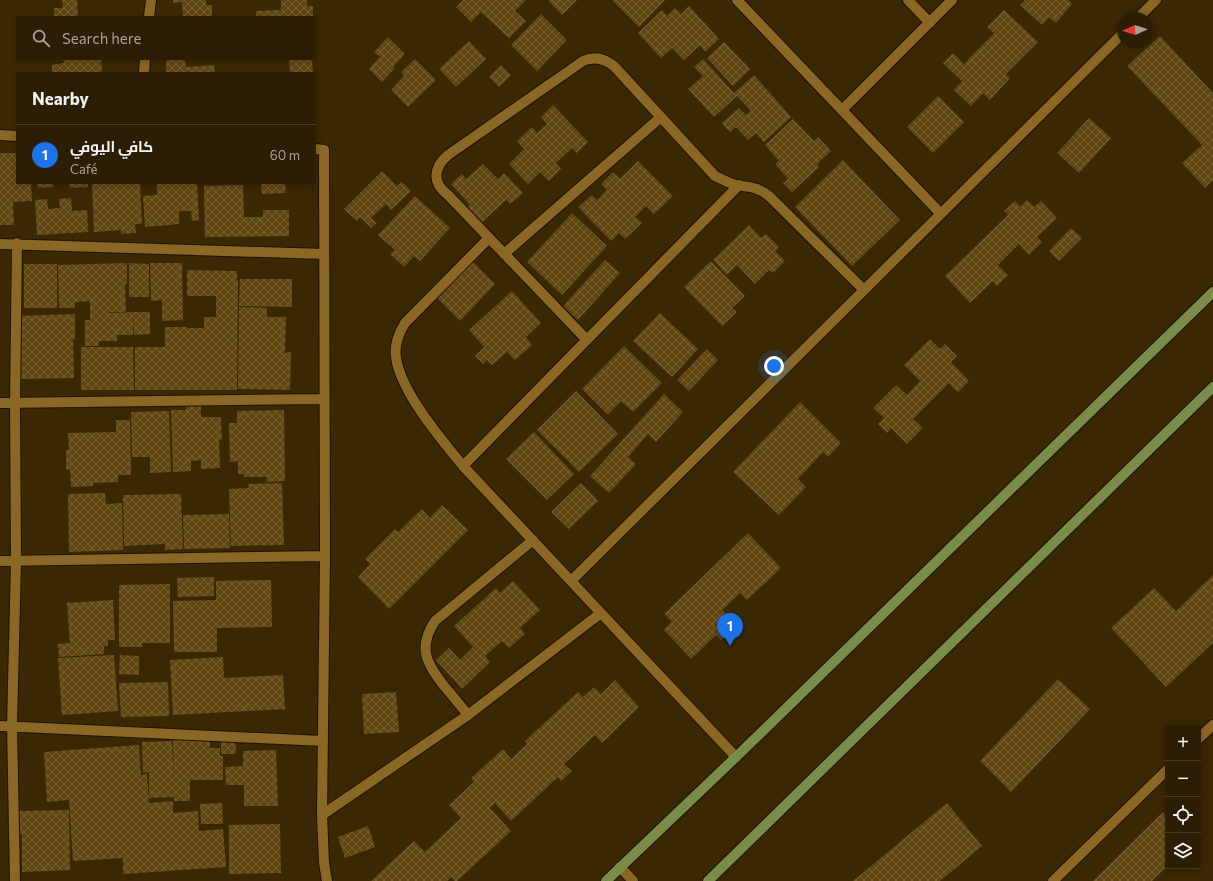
<!DOCTYPE html>
<meta charset="utf-8">
<style>
body{margin:0;font-family:Commissioner,Cairo,sans-serif;background:#382b11;color:#f1f3f6}
.controls{position:absolute;right:12px;bottom:12px;display:grid;overflow:hidden;border-radius:0px;box-shadow:0 2px 6px #0003}
.controls button{width:36px;height:36px;display:grid;place-items:center;padding:0;border:0;border-bottom:1px solid #483c24;background:#2c1e02;color:#f1f3f6;font:20px sans-serif}
.compass{position:absolute;left:1117px;top:12px;width:36px;height:36px;border-radius:50%;background:#2c1e02;box-shadow:0 2px 6px #0003;rotate:267deg}
.you{position:absolute;left:774px;top:366px;width:14px;height:14px;margin:-10px;border:3px solid #fff;border-radius:50%;background:#1a73e8;box-shadow:0 0 0 6px #1a73e833}
.badge{display:grid;place-items:center;width:26px;height:26px;border-radius:50%;background:#1a73e8;color:#fff;font-size:13px;font-weight:700}
.pin{position:absolute;translate:-50% -33px;filter:drop-shadow(0 1px 2px #0008)}
.pin::after{content:'';position:absolute;top:21px;width:14px;height:12px;background:inherit;clip-path:polygon(0 0,100% 0,50% 100%)}
.list{margin:0;padding:0;list-style:none}
h2{display:flex;justify-content:space-between;align-items:center;height:52px;margin:0;padding:0 16px;font-size:17px}
h2 small{font-size:13px;font-weight:400;color:#a6a299}
.list li{display:grid;grid-template-columns:26px 1fr auto;gap:12px;align-items:center;box-sizing:border-box;height:60px;padding:0 16px;border-top:1px solid #483c24}
.list b{display:block;font-size:15px;white-space:nowrap}
.list p{margin:0;font-size:13px;white-space:nowrap;color:#a6a299}
.list em{font-size:13px;font-style:normal;color:#a6a299}
.icon{flex:none;width:22px;height:22px;fill:none;stroke:currentColor;stroke-width:2;stroke-linecap:round;stroke-linejoin:round}
.map{position:relative;flex:none;width:1213px;height:881px;overflow:hidden}
.search{position:absolute;background:#2c1e02;box-shadow:0 2px 6px #0003;left:16px;top:16px;width:300px;height:44px;display:flex;align-items:center;gap:10px;box-sizing:border-box;padding:0 14px;border-radius:0px;color:#a6a299;font-size:15px}
.panel{position:absolute;background:#2c1e02;box-shadow:0 2px 6px #0003;left:16px;top:72px;width:300px;height:112px;border-radius:0px}
.map>svg:first-child{display:block}
.building{fill:url(#building-cross-hatch)}
.lines{fill:none;stroke-linecap:round;stroke-linejoin:round}
.minor-casing{stroke:#1d1201;stroke-width:12}
.primary-casing{stroke:#1d1201;stroke-width:12}
.minor{stroke:#8a6722;stroke-width:10}
.primary{stroke:#798c48;stroke-width:10}
</style>
<div class="map">
<svg width="1213" height="881" viewBox="0 0 1213 881">
<defs>
<pattern id="building-cross-hatch" width="8" height="8" patternUnits="userSpaceOnUse"><rect width="8" height="8" fill="#614712"/><path d="M0 0l8 8M0 8l8-8" fill="none" stroke="#776032"/></pattern>
</defs>
<rect width="100%" height="100%" fill="#3a2803"/>
<path class="building" d="M62 0H77L78 17H54V8H63Z
M173 0H206V5H212V17H183L182 2 173 3Z
M281 0H307V6H313V17H256V11L281 10Z
M463 0H526L515 11 526 21 509 38 481 12 471 22 456 7Z
M548 0H577L562 15Z
M612 0H665L639 27Z
M1025 0H1068L1072 4 1056 23 1049 17 1042 25 1020 5Z
M689 6 719 39 705 52 700 45 684 60 672 48 661 58 638 33 662 10 667 16 675 8 681 14Z
M1004 10 1038 42 1006 74 1010 78 990 100 983 93 971 106 954 90 962 81 943 63 953 53 964 64 994 33 987 27Z
M541 14 567 40 537 71 511 45Z
M1160 36 1213 93V180L1205 188 1182 163 1202 145 1127 66Z
M388 37 405 54 393 67 395 68 382 82 369 69 380 57 374 52Z
M469 41 486 59 456 87 439 69Z
M724 42 750 69 733 86 707 58Z
M63 59H101L102 73H52V65L64 63Z
M166 59H185L186 67 214 65 215 73H166Z
M289 59H312L313 73H290Z
M415 59 436 80 408 107 391 90 404 76 401 72Z
M703 59 734 93 754 75 791 117 764 142 756 133 748 140 736 127 730 132 722 123 739 108 746 115 751 111 737 96 714 117 688 89 703 76 694 67Z
M501 65 511 75 499 87 489 77Z
M938 96 964 122 933 153 907 127Z
M553 105 588 142 577 153 572 148 556 163 561 169 549 181 540 172 528 184 509 164 524 149 517 141 532 127 537 133 547 124 541 117Z
M1089 118 1111 138 1079 173 1057 153Z
M793 119 814 141 818 137 831 151 817 164 819 167 792 192 783 183 788 179 775 164 779 161 765 145Z
M0 153H17V183H31L32 201 13 202 14 225H0Z
M843 160 900 220 852 266 795 207Z
M638 161 673 196 654 214 646 206 635 217 642 223 625 239 619 233 611 241 578 207 592 195 597 200 607 190 601 184 613 172 620 179Z
M483 164 498 179 504 173 523 193 510 204 506 200 480 224 466 208 470 205 451 184 462 174 466 179Z
M382 171 397 186 402 182 411 191 391 210 386 204 371 218 377 223 371 228 360 217 357 221 344 209Z
M37 183H53V187L38 188Z
M69 183H88V187L70 188Z
M92 183H140L142 224H135L136 233 121 234V230L94 232Z
M157 183H197L199 220 192 221 191 211H179V224L145 227 143 196 157 195Z
M261 183H285L286 193 262 194Z
M243 185 244 217H263V210H289V236L205 237 204 186Z
M415 196 450 228 420 261 414 256 404 267 390 254 395 250 378 235Z
M71 198 72 211 87 210 88 232 37 235 35 200 47 199 48 209 60 208 59 199Z
M1027 200 1034 207 1041 201 1057 218 1037 237 1042 242 1029 255 1019 244 998 265 1008 275 997 286 993 281 970 303 945 276 1008 215 1004 211 1015 201 1020 207Z
M572 213 607 246 562 295 527 262Z
M749 225 761 238 766 234 779 247 775 251 785 261 773 273 769 270 755 284 737 265 727 275 713 260Z
M1071 228 1082 238 1059 261 1049 251Z
M470 259 495 284 460 321 434 295Z
M605 260 620 273 578 320 563 306Z
M711 261 745 296 732 308 737 312 722 326 684 287Z
M127 263V284H125L126 312H110V313L133 312V335H117V341H99L98 346H85V320L106 319 90 320V301L75 302V308H59L58 265Z
M129 263 149 264V297H129Z
M150 263H182L183 320 162 321V300L151 301Z
M24 264H57V308H24Z
M187 270 237 271V280H238L237 390H135V347H165V327H187V328H204V317H224H216V296H187Z
M240 279H292V307L239 306Z
M512 291 541 323 526 337 532 345 515 360 507 352 492 365 487 360 483 364 475 356 484 347 469 330Z
M239 307 267 308V317H286L285 353 291 352 290 390 238 389Z
M133 312H150V334L134 335Z
M660 313 698 349 672 377 633 341Z
M75 314V339H73L74 378 21 379 17 316Z
M930 339 940 349 945 344 957 356 951 362 969 381 958 392 949 383 913 419 923 428 907 444 891 428 887 433 878 424 884 418 873 408 896 385 907 395 920 381 904 365Z
M624 346 662 383 633 412 621 401 608 415 582 389Z
M81 347H133L134 390H81Z
M707 349 718 360 689 391 677 380Z
M576 391 618 434 579 472 537 430Z
M664 394 683 412 656 442 648 434 628 457 636 464 609 493 590 476Z
M800 402 841 443 828 457 823 452 798 479 806 487 779 515 733 472Z
M186 406H201V417H221L222 439 219 440 220 468 201 469V460L191 461V471L173 472 171 410H186Z
M284 410 285 481 266 482 267 477H244V474H238V461L230 462 229 423H237V411Z
M169 411 171 472 150 473V457H132L131 412Z
M116 420H130L131 475H118V482L93 483V486L71 487 70 469 66 470V450H69L68 433 116 432Z
M534 432 574 474 547 500 506 459Z
M282 483 284 545 231 546 229 489 249 488 248 484Z
M581 483 598 501 569 529 551 512Z
M105 493 106 504 122 503 123 550 69 552 68 494Z
M181 494 183 549 165 550V544L124 546 123 495Z
M442 505 468 530 389 609 358 577 370 564 365 559 395 529 398 532 422 509 430 518Z
M229 514 230 548 184 549 183 515Z
M748 533 781 568 747 600 740 593 722 610 736 625 721 640 716 635 691 659 664 630 672 622 664 614Z
M1213 575V643L1166 687 1111 628 1154 588 1176 611Z
M214 577V596L178 597 177 578Z
M271 580 272 627 217 628V652H174L173 601 216 600V581Z
M513 581 540 610 520 628 525 634 509 648 502 641 485 656 490 662 462 689 436 660 449 648 460 660 473 647 454 626 496 588 500 593Z
M170 584V643H142V647H119V585Z
M113 600 115 640H108V646H104V654L59 657 58 644 70 643 67 603Z
M114 655 118 711 62 715 58 658Z
M120 655 139 656V675L119 674Z
M223 657 224 678 283 675 285 709 173 715 170 660Z
M1058 679 1090 709 1011 792 980 761Z
M615 680 639 707 602 743 595 735 564 764 572 771 561 781 558 777 511 821 495 803 490 808 511 831 457 881H455L451 877 447 881H371L414 841 425 852 461 818 449 805 474 782 471 778 503 749 511 759 527 744 525 741 578 692 583 697 594 687 601 694Z
M168 682 169 716 121 717 119 683Z
M396 692 399 732 364 734 362 694Z
M221 731H235L236 754H221Z
M210 735V748H220V756H223V780H190V801H174V797L149 798V772L143 773 142 742 172 741 174 780 173 738Z
M139 745 141 775 147 774 149 803 173 801V813L198 811 199 831 223 829 226 867 123 874V858L73 861 69 800 47 802 44 752Z
M276 750 278 806H244V785H226L225 767 243 766V751Z
M222 803 223 824H201L200 804Z
M947 803 982 846 940 881H853Z
M69 810 70 870 22 872V834H19V811Z
M1163 812 1168 817V865L1152 881H1093Z
M280 824 281 873 229 874V825Z
M368 826 375 847 345 858 338 837Z"/>
<g class="lines">
<defs>
<path id="minor" d="M737 0 941 214
M908 0 930 23
M149 17 151 0
M1138 18 1156 0
M144 73 145 59
M842 110 952 0
M0 135 17 136
M315 149 324 150 325 556 322 815 324 863 327 881
M489 238 405 323C399 333 394 345 396 357 400 391 441 439 463 466L736 757
M0 244 324 254
M504 254 661 117
M586 339 448 195C432 183 433 168 448 155L583 61C594 56 604 58 614 66L715 176C721 179 727 182 733 184 748 188 755 185 769 196L864 290
M0 403 324 399
M463 466 739 185
M0 561 325 556
M571 581 1123 33
M468 715C460 705 452 695 444 686 427 664 417 648 435 621L533 540
M0 726 323 741
M1198 739 1213 725
M322 815 468 715 601 613
M620 867 633 881
M15 881 12 726 16 561 15 403 17 243
M1053 881 1168 769"/>
<path id="primary" d="M606 881 736 757 1213 292
M708 881 1213 387"/>
</defs>
<use href="#minor" class="minor-casing"/>
<use href="#primary" class="primary-casing"/>
<use href="#minor" class="minor"/>
<use href="#primary" class="primary"/>
</g>
</svg>
<div class="controls">
<button>+</button>
<button>−</button>
<button><svg class="icon" aria-label="locate" viewBox="0 0 24 24"><circle cx="12" cy="12" r="6"/><path d="M12 2v4M12 18v4M2 12h4M18 12h4"/></svg></button>
<button><svg class="icon" aria-label="layers" viewBox="0 0 24 24"><path d="M12 4l9 5-9 5-9-5zM3 14l9 5 9-5"/></svg></button>
</div>
<svg class="compass" viewBox="-18 -18 36 36"><path d="M0-13l5 13h-10z" fill="#e53935"/><path d="M0 13l5-13h-10z" fill="#a6a299"/></svg>
<div class="you"></div>
<div class="pin badge" style="left:730px;top:646px">1</div>
<div class="search"><svg class="icon" aria-label="search" viewBox="0 0 24 24"><circle cx="10" cy="10" r="6"/><path d="M15 15l6 6"/></svg>Search here</div>
<section class="panel">
<h2>Nearby<small></small></h2>
<ul class="list">
<li><span class="badge">1</span><div><b>كافي اليوفي</b><p>Café</p></div><em>60 m</em></li>
</ul>
</section>
</div>
